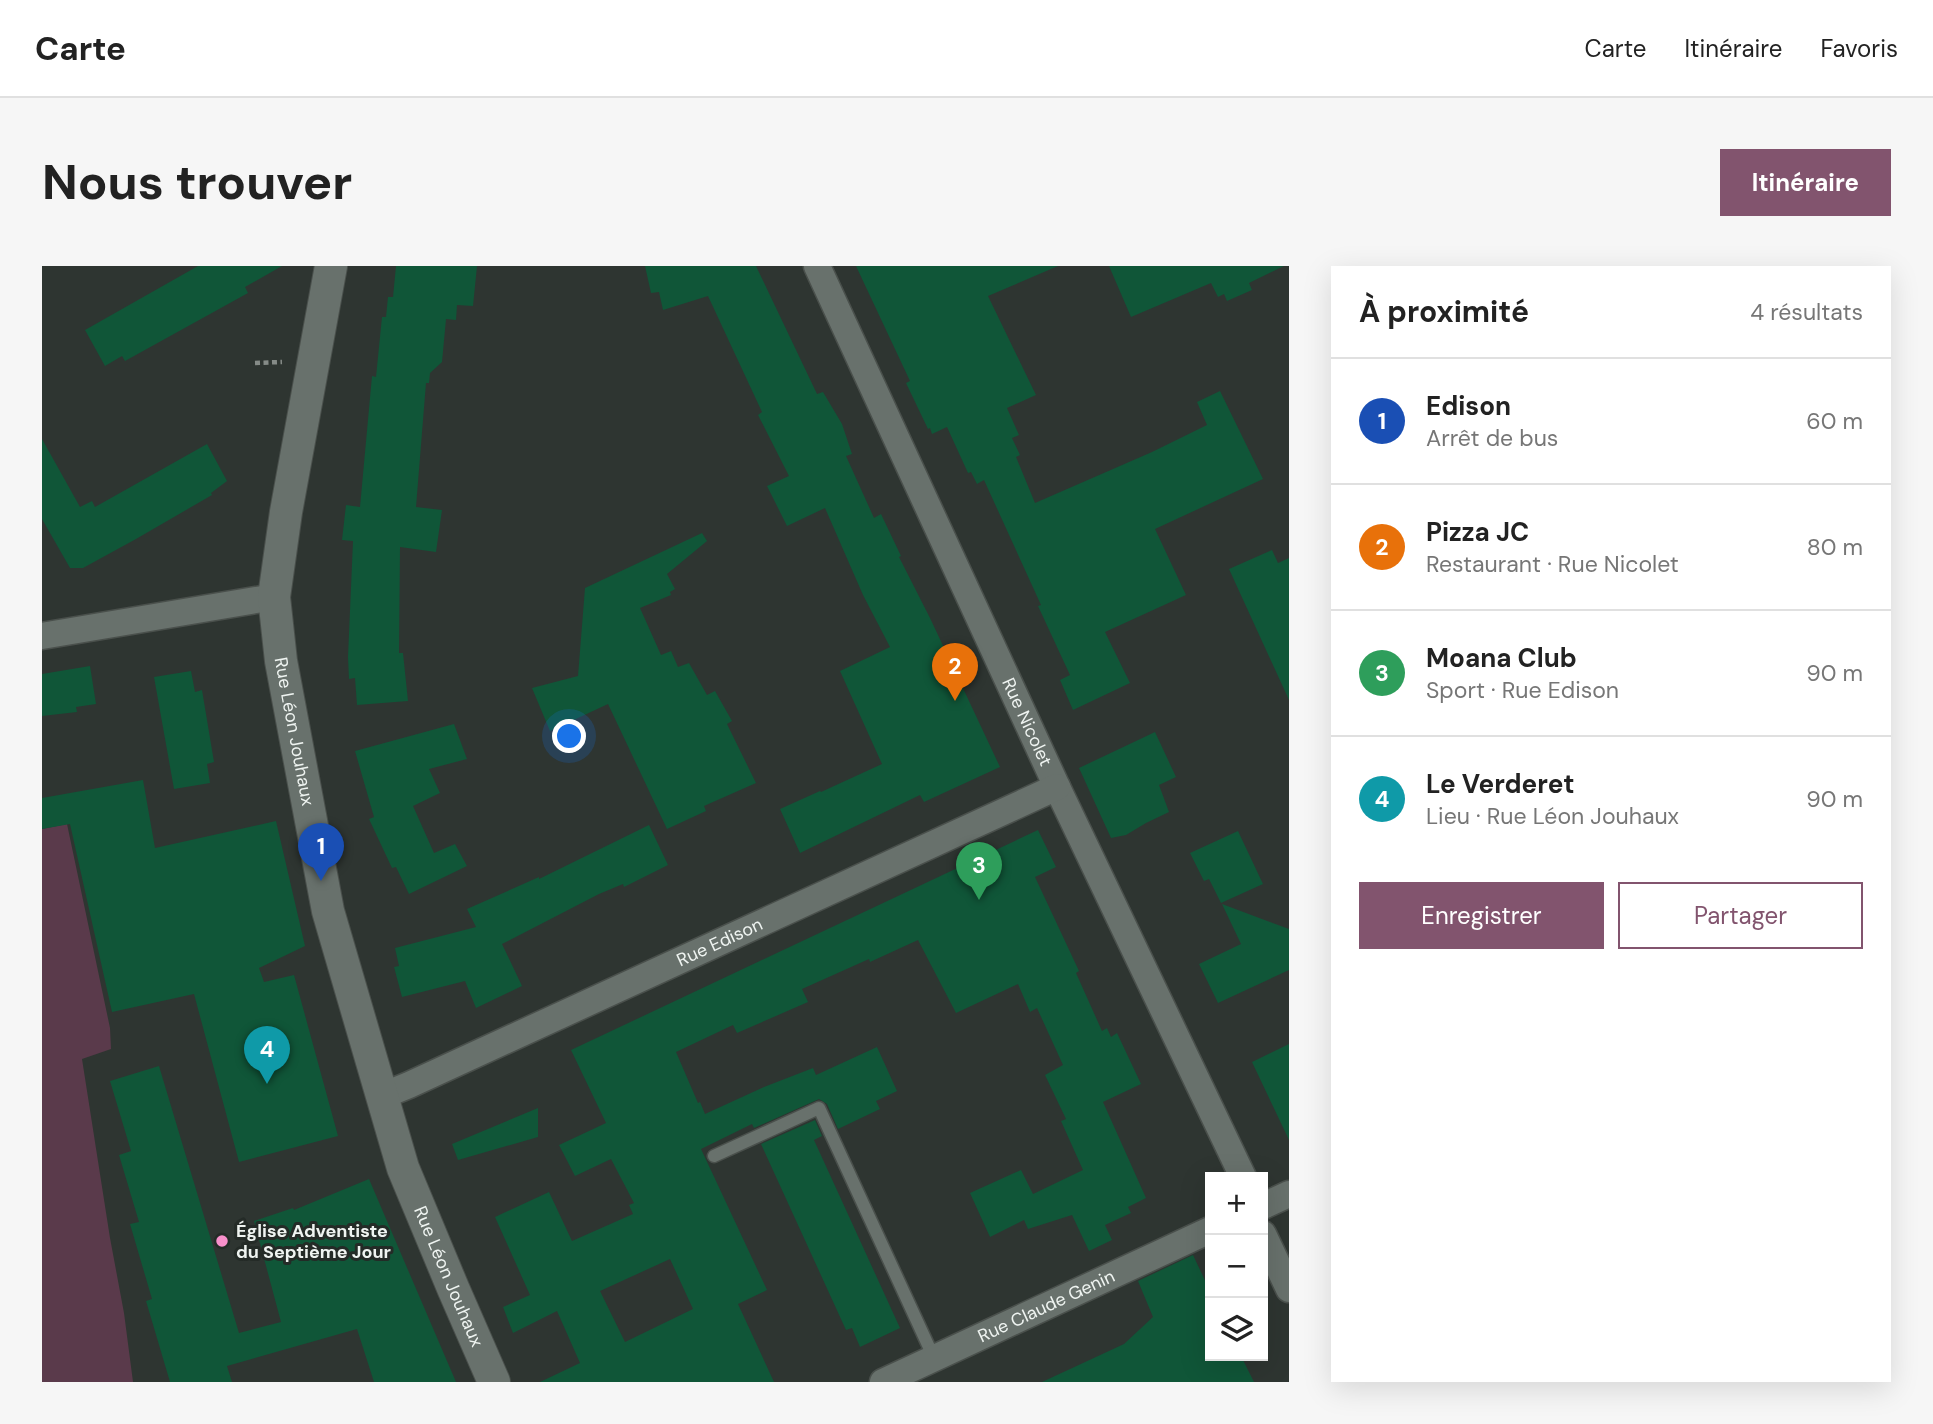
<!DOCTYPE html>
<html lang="fr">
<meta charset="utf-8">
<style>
body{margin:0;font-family:"DM Sans",sans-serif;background:#f6f6f6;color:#222}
.controls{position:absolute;right:21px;bottom:21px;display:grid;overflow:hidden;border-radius:0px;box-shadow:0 7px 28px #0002}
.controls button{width:63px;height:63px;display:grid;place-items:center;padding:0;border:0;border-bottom:2px solid #e0e0e0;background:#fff;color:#222;font:35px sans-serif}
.you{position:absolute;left:528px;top:471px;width:24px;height:24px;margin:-18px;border:5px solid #fff;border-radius:50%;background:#1a73e8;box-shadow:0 0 0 10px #1a73e833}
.badge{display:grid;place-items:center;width:46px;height:46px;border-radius:50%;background:#82546e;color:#fff;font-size:23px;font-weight:700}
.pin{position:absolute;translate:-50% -58px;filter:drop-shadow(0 2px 4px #0008)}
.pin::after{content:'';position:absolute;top:37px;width:24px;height:21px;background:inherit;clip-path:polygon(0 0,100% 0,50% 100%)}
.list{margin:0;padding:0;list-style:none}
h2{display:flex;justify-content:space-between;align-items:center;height:91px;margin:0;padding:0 28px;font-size:30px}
h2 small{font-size:23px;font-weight:400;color:#767676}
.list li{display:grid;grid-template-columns:46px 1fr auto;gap:21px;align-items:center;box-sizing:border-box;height:126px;padding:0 28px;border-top:2px solid #e0e0e0}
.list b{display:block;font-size:26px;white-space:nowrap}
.list p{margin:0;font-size:23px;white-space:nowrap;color:#767676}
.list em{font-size:23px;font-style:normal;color:#767676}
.actions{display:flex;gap:14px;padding:21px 28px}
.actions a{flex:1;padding:16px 0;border:2px solid #82546e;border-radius:0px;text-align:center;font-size:24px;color:#82546e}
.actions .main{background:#82546e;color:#fff}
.icon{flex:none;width:38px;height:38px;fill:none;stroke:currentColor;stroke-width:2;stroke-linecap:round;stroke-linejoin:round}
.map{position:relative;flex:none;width:1247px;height:1116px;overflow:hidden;border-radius:0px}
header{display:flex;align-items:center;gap:42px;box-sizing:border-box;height:98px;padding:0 35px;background:#fff;border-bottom:2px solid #e0e0e0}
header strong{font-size:33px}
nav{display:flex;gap:38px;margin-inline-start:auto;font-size:24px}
.intro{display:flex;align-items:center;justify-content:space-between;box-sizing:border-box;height:168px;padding:0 42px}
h1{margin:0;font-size:49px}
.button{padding:18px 32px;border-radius:0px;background:#82546e;color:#fff;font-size:24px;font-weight:700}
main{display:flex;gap:42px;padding:0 42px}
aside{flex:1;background:#fff;border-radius:0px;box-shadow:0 7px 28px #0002}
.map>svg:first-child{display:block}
.green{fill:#5a3a4b}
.building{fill:#105638;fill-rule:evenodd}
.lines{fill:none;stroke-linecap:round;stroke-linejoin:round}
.service-casing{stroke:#4a504c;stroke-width:15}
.minor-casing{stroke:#4a504c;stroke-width:29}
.tertiary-casing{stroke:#4a504c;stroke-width:34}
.path{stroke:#858b87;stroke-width:4.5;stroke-dasharray:5 3.5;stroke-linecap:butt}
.service{stroke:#68716c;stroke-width:12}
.minor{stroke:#68716c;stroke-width:26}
.tertiary{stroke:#68716c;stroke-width:32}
.poi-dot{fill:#f890cb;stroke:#242b27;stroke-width:2.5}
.labels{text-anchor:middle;stroke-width:6;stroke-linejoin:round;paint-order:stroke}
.street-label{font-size:18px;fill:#eff4f1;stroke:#242b27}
.poi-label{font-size:18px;font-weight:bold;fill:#eff4f1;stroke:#242b27;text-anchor:start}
</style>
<header>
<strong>Carte</strong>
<nav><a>Carte</a><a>Itinéraire</a><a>Favoris</a></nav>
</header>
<div class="intro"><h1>Nous trouver</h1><a class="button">Itinéraire</a></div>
<main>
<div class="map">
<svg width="1247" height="1116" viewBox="0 0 1247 1116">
<rect width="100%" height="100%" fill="#2e3531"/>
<path class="green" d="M25 558 68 762 69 783 40 793 68 972 82 1047 91 1116H0V563Z"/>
<path class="building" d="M156 0H240L203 21 206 27 83 95 80 90 63 100 43 64Z
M354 0H435L431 40 415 39 414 54 404 53 400 96 388 107 387 117H384L374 241 400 244 394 286 358 281 357 387H361L366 435 315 439 313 412 307 413 306 391 311 275 300 274 304 239 318 241 330 110 334 111 340 51H344L346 31H351Z
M603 0H714L775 128 781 126 800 158 810 188 804 190 832 252 839 248 859 290 857 291 888 352 958 501 882 536 878 529 758 587 738 543 778 525 779 526 840 498 798 405 848 381 821 329 783 242 745 260 725 220 747 210 716 149 720 146 666 30 621 44 617 26 609 27Z
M814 0H1016L946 30 994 129 965 142 977 169 970 172 978 189 974 191 993 237 1110 186 1165 159 1155 136 1178 125 1221 213 1113 263 1144 329 1063 366 1088 417 1031 444 1018 414 1028 409 996 340 999 339 942 214 935 218 929 206 926 207 905 161 890 168 888 162 886 163 864 117 868 115Z
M1067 0H1242L1207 17 1210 24 1185 35 1182 28 1176 31 1169 17 1089 51Z
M0 173 38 241 50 235 53 241 165 178 185 215 169 227 170 229 94 273 41 302H28L0 253Z
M660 267 665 275 625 308 633 323 628 326 629 329 598 342 619 389 629 385 636 401 647 397 665 429 673 425 690 455 685 458 714 517 662 540 664 545 625 563 566 438 508 465 490 422 536 410 543 322Z
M1230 284 1236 297 1247 292V434L1187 303Z
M48 400 54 438 34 441 35 446 0 450V408Z
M149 405 153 426 160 424 172 496 165 498 168 517 132 523 112 411Z
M412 458 425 493 387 503 398 527 371 540 392 587 413 578 425 600 367 628 354 601 350 602 327 553 332 551 313 485Z
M1113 466 1134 511 1117 519 1127 546 1104 557 1084 569 1069 572 1037 502Z
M101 514 113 582 234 555 263 680 217 702 222 716 252 709 296 870 197 896 152 728 70 746 28 558 0 563V532Z
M607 559 626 599 582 621 581 618 557 628 460 678 480 720 434 742 423 715 360 731 352 701 357 700 353 682 434 661 425 643 497 611V613Z
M996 564 1014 601 993 611 1037 705 1034 707 1060 765 1065 762 1069 771 1075 767 1099 818 1061 836 1104 932 1086 941 1089 947 1063 959 1070 974 1047 985 1030 949 986 963 982 954 948 971 928 927 979 904 991 928 1041 904 1019 855 1024 853 1003 809 1021 799 995 742 988 746 976 718 914 747 876 674 828 696 827 693 760 723 766 736 695 767 691 759 634 786 656 837 658 836 663 848 722 821 771 802 774 809 835 781 855 825 834 835 838 843 796 863 785 838 777 833 712 862 710 858 659 883 725 1024 696 1038 732 1116H498L538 1097 515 1045 471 1067 461 1041 488 1029 453 951 507 926 530 975 591 948 587 939 592 937 569 893 533 910 517 879 564 857 529 784ZM628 993 651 1043 583 1076 558 1025Z
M1196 565 1221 618 1179 637 1167 613 1162 615 1148 587Z
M1180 638 1247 663V704L1176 737 1157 698 1199 678Z
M1247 778V874L1210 796Z
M117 800 197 1067 239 1056 212 955 251 942 252 944 327 913 414 1116H332L315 1063 185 1100 190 1116H128L104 1035 110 1033 88 958 97 956 77 889 89 885 68 815Z
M496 842V871L416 894 410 878Z
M773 854 780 870 772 874 858 1062 818 1081 810 1062 804 1064 719 878Z
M1151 989 1168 1025V1090H1199L1212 1116H1000L1082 1078 1111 1051 1096 1015Z"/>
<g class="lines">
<defs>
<path id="service" d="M672 890 777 842 892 1092"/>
<g id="minor">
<path id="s1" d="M775 0 1015 521 1201 911"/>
<path d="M0 370 232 331"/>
<path id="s2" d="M340 830 367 819 1015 521"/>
<path d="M1221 940 1247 928"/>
<path d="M1221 968 1247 1023"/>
<path id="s3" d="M841 1116 1168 964"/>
</g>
<g id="tertiary">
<path id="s4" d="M289 0 244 246 232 331 239 395 286 645 361 902 411 1022 452 1116"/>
</g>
</defs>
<use href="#service" class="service-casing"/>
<use href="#minor" class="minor-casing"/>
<use href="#tertiary" class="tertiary-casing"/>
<path class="path" d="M213 97 240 96"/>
<use href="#service" class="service"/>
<use href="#minor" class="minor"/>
<use href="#tertiary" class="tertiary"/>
</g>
<circle class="poi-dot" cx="180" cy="975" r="7"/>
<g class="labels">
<g class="street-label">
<text dy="6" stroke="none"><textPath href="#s1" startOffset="502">Rue Nicolet</textPath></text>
<text dy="6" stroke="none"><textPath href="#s4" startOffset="472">Rue Léon Jouhaux</textPath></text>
<text dy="6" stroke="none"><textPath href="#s2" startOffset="371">Rue Edison</textPath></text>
<text dy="6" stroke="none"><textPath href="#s4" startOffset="1040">Rue Léon Jouhaux</textPath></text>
<text dy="6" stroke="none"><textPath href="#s3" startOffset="180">Rue Claude Genin</textPath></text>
</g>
<g class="poi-label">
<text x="194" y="971">Église Adventiste<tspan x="194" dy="21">du Septième Jour</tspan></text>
</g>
</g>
</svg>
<div class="controls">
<button>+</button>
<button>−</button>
<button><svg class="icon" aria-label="layers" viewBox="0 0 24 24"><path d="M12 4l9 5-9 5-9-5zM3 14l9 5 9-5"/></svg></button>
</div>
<div class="you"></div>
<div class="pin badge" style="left:279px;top:615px;background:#1a4fb4">1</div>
<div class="pin badge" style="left:913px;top:435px;background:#e8710a">2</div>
<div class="pin badge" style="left:937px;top:634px;background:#2e9e5b">3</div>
<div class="pin badge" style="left:225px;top:818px;background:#0f9aa8">4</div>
</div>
<aside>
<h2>À proximité<small>4 résultats</small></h2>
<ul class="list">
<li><span class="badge" style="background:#1a4fb4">1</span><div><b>Edison</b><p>Arrêt de bus</p></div><em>60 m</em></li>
<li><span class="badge" style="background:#e8710a">2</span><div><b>Pizza JC</b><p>Restaurant · Rue Nicolet</p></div><em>80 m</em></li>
<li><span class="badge" style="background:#2e9e5b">3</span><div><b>Moana Club</b><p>Sport · Rue Edison</p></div><em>90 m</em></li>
<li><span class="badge" style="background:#0f9aa8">4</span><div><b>Le Verderet</b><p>Lieu · Rue Léon Jouhaux</p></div><em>90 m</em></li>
</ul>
<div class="actions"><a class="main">Enregistrer</a><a>Partager</a></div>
</aside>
</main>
